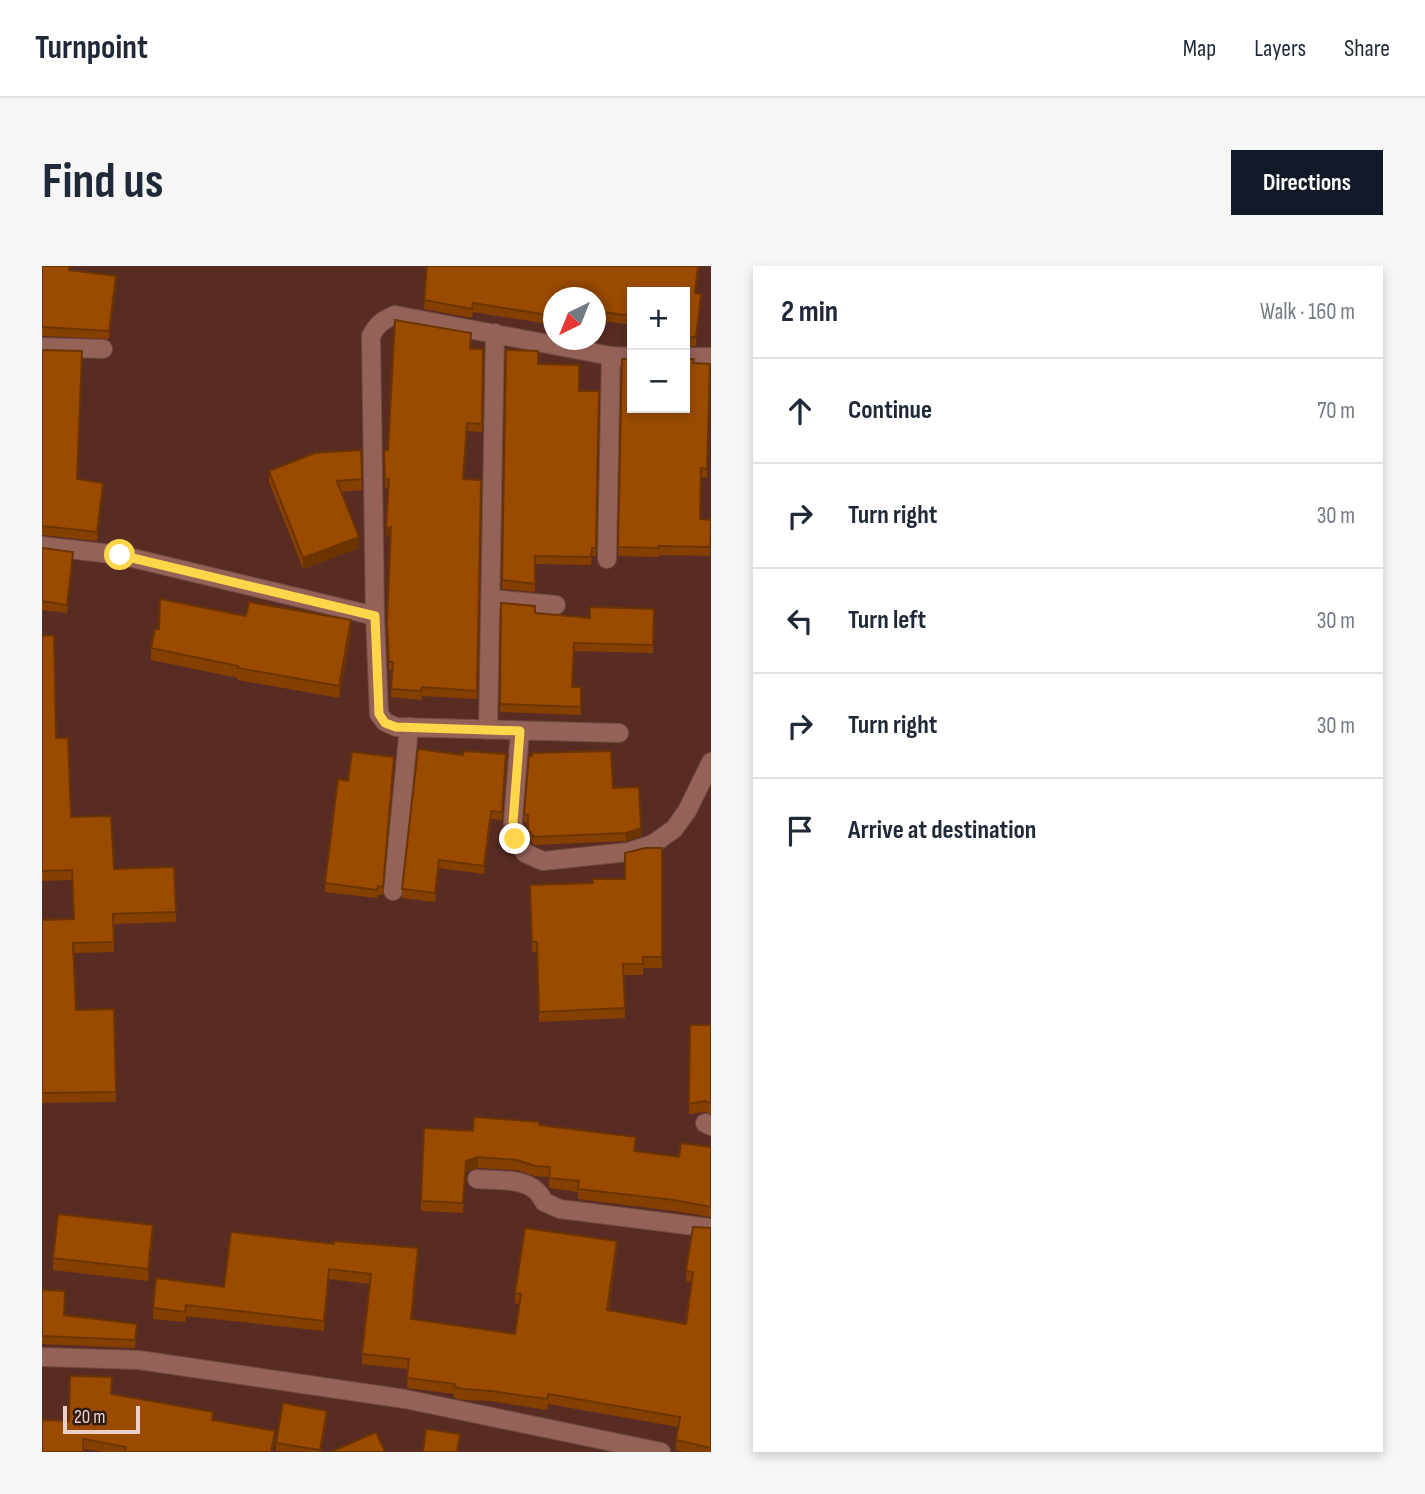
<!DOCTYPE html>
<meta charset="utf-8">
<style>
body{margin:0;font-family:"Sofia Sans Condensed",sans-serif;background:#f6f6f7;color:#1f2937}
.controls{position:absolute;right:21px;top:21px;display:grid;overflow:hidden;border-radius:0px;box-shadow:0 4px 10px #0003}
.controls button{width:63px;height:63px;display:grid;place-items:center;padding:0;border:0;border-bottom:2px solid #e0e1e3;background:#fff;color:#1f2937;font:35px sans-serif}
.compass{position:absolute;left:501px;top:21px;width:63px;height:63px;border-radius:50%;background:#fff;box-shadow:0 4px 10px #0003;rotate:223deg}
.scale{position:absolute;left:21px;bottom:18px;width:77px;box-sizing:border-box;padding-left:7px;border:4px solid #eccfc8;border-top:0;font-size:19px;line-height:24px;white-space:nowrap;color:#eccfc8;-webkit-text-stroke:5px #301b17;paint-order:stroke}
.stop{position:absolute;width:21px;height:21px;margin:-16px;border:5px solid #ffd54a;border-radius:50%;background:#fff}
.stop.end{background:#ffd54a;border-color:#fff;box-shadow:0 2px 7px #0008}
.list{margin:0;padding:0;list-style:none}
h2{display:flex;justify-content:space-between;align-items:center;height:91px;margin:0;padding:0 28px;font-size:30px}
h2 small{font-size:23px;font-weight:400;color:#747a83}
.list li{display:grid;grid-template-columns:46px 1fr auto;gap:21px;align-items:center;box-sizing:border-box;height:105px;padding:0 28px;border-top:2px solid #e0e1e3}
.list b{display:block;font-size:26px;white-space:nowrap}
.list em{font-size:23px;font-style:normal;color:#747a83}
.icon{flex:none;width:38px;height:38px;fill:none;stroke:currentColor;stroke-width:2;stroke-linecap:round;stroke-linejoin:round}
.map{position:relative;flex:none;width:669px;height:1186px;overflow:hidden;border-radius:0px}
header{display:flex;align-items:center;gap:42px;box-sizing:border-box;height:98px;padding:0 35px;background:#fff;border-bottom:2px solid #e0e1e3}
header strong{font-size:33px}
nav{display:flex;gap:38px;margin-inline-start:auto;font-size:24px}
.intro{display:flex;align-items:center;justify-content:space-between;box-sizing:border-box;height:168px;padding:0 42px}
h1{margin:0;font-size:49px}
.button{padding:18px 32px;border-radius:0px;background:#111827;color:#fff;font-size:24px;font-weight:700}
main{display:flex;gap:42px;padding:0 42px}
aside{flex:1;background:#fff;border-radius:0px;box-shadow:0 4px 10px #0003}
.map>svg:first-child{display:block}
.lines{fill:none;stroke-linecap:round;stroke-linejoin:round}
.minor-casing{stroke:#714b43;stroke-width:20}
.tertiary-casing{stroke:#714b43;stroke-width:20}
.minor{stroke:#956258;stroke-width:18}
.tertiary{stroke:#956258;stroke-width:18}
.wall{fill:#854000}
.shaded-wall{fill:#6c3400}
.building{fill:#9b4b00;stroke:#6c3400;stroke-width:2}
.route{stroke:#ffd54a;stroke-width:9}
</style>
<header>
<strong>Turnpoint</strong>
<nav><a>Map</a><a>Layers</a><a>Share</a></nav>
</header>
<div class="intro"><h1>Find us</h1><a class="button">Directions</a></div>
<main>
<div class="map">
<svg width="669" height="1186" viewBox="0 0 669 1186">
<rect width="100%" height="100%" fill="#582c23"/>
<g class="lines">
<defs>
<path id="minor" d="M0 81 61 83
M643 91H669
M0 280 78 289 333 350 329 70C335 58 341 54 353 49L569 90 590 91
M565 293 569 90
M449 333 514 339
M333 350 337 448 343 456 354 461 577 467
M446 464 453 67
M478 465 471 556 473 573 483 587 501 595 586 586 611 578 632 563 645 545 669 496
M351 625 367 461
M663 857 669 860
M435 913C459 915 491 910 502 936L518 943 669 962"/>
<path id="tertiary" d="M0 1091 97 1094 363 1133 619 1186"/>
</defs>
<use href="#minor" class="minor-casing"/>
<use href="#tertiary" class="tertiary-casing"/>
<use href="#minor" class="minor"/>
<use href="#tertiary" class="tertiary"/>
</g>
<path class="wall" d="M0 0H28V4L74 19 67 73 0 70Z
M385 0H657L654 27 659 37 654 80 643 81V26H590V59L554 54V32H512V59L431 46 430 52 382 43Z
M429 83H441L440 166 425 165 422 213 439 214 435 433 380 430 379 434 349 431 350 404H347L345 364 349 269 344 271 347 222H343L342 193 346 184Z
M0 84 35 213 61 225 55 275 0 269Z
M580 93 668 98 665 212 659 211 658 253 669 254 668 290 617 289V291L576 290Z
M537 125H557L554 290H550L549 299 493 298V326L460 323V314Z
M319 184 320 224 299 226 317 282 261 303 227 216V205Z
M0 282 31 295 25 347 0 344Z
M459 337 493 347 548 352 612 343 611 387 532 385 530 421H539V449L458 446Z
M204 350 309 367 297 432 196 414V412L109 394V382Z
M0 370 14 472 29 551 72 603 134 646V656L72 658V686L31 687 34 744 72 743 74 836 0 837V654L32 653 30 614 0 615Z
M490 490 571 522 599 570 584 575 492 579 486 572V557L482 556V548Z
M464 496 460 554 449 553 442 608 397 602 393 636 360 632V623Z
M352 500 341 629H336L335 632 283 626V617L306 515Z
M620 582V702H601V709H582L583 752 497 756 495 686H490L488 619 551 617 583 613Z
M648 759H669V848L663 846 647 848Z
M497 859 593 885 637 891 669 881V951L632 945 536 933V926L507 922V911L493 910 475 904 436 902 424 905 421 947 379 945V935L431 865Z
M669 962V1186H642L634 1184V1174L636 1161 506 1138 505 1144 449 1135 422 1134 412 1132V1128L365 1122 366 1103 320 1098V1088L328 1018 287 1013 282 1065 144 1050 143 1056 111 1053V1042L182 1021 189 966 376 993 370 1053 473 1068 477 1038 473 1037V1027L575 985 567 1044 644 1058 650 1016 644 1015V1005Z
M111 971 106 1015 11 1004V992Z
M0 1024 22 1049 95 1066 93 1082 0 1078Z
M69 1128 171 1154 233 1174 230 1186H61L41 1183 27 1155Z
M285 1153 279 1186 234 1185V1177Z"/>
<path class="shaded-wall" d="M74 10V19L67 73V65Z
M659 28V37L654 80V71Z
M61 217V225L55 275V266Z
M349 261V269L344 271V263Z
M317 271V282L261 303V292Z
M31 286V295L25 347V339Z
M309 354V367L297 432V420Z
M352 491V500L341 629V621Z
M449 545V553L442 608V600Z
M599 562V570L584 575V567Z
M397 594V602L393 636V627Z
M436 891V902L424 905 421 947 424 895Z
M111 959V971L106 1015V1003Z
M575 975V985L565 1054V1044Z
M376 982V993L369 1063V1053Z
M287 1003V1013L282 1065V1055Z
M285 1145V1153L279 1186H278Z
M233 1165V1174L230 1186H229Z"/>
<path class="building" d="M0 0H27V4L74 10 67 65 0 61Z
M385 0H656L653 27 659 28 654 71 643 72V26H590V50L554 45V32H512V50L431 37 430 43 382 34Z
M353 54 429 67 428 83H441L440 158 425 157 421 213 439 214 435 425 380 421 379 425 349 423 351 396H347L345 356 349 261 344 263 347 213 343 214 342 185 346 184Z
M0 84 40 85 35 213 61 217 55 266 0 260Z
M464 84 496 85V98L537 99V125H557L554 282H550L549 291 493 290V318L460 314Z
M580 93H590V142H643V93H652L651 97 668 98 665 203 659 202 658 253 669 254 668 281 617 280V282L576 281Z
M319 184 320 213 295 215 317 271 261 292 227 205 273 187Z
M0 282 31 286 25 339 0 335Z
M118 333 204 350 207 336 309 354 297 420 196 402V400L109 382 113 363H117Z
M459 337 493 340V347L548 352V341L612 343 611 379 532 377 530 421H539V441L458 438Z
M12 369 14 472H26L29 551 69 550 72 603 132 601 134 646 71 648 72 676 31 677 34 744 72 743 74 826 0 827V654L32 653 30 604 0 605V370Z
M376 483 421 489V485L464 488 460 546 449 545 442 600 397 594 393 627 360 623Z
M569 485 571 522 597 521 599 562 584 567 492 571 486 564V549L482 548 487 490H490V487Z
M310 486 352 491 341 621 336 620 335 624 283 617 296 513 306 515Z
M603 582H620V691H601V698H581L583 742 497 746 495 676H490L488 619 551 617V613H583V587Z
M648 759H669V837L663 835 647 838Z
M432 851 497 856V859L594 871 592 885 637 891 639 877 669 881V941L632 934 536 923 537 915 507 912 508 901 493 900 475 894 436 891 424 895 421 937 379 935 382 862 431 865Z
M16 948 111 959 106 1003 11 992Z
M651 961 669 962V1182L634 1174 638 1151 506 1128 505 1133 449 1125 422 1123 412 1121 413 1118 365 1112 367 1093 320 1088 329 1008 287 1003 282 1055 144 1039 143 1046 111 1042 114 1012 182 1021 189 966 292 978V975L376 982 369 1053 473 1068 479 1028 473 1027 483 962 575 975 565 1044 644 1058 651 1006 644 1005Z
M0 1024 23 1025 22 1049 95 1058 93 1074 0 1070Z
M28 1110 70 1111 69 1128 171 1146 170 1154 233 1165 229 1186H83L84 1181 41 1173V1186H0V1154L27 1155Z
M241 1137 285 1145 278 1184 234 1177Z
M384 1163 418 1168 415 1186H381Z
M334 1166 343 1186H291V1185Z"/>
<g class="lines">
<path class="route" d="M78 289 333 350 337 448 343 457 354 461 478 465 471 556 473 573"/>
</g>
</svg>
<div class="controls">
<button>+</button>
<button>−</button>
</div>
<svg class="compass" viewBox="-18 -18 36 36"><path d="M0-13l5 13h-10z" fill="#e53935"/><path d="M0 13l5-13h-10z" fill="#747a83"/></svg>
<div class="scale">20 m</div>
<div class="stop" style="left:78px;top:289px"></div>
<div class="stop end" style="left:473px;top:573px"></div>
</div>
<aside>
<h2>2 min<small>Walk · 160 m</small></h2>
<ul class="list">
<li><svg class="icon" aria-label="ahead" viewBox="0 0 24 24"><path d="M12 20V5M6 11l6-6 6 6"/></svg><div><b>Continue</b></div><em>70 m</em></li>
<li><svg class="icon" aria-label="right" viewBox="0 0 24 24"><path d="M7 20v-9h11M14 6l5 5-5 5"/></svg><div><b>Turn right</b></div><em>30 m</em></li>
<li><svg class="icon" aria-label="left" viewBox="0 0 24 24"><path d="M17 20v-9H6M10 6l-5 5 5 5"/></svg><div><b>Turn left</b></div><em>30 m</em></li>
<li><svg class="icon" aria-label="right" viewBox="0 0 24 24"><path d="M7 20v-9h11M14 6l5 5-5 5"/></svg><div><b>Turn right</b></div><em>30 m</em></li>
<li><svg class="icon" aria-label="arrive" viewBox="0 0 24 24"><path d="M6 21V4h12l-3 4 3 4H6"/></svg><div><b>Arrive at destination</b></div></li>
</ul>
</aside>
</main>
